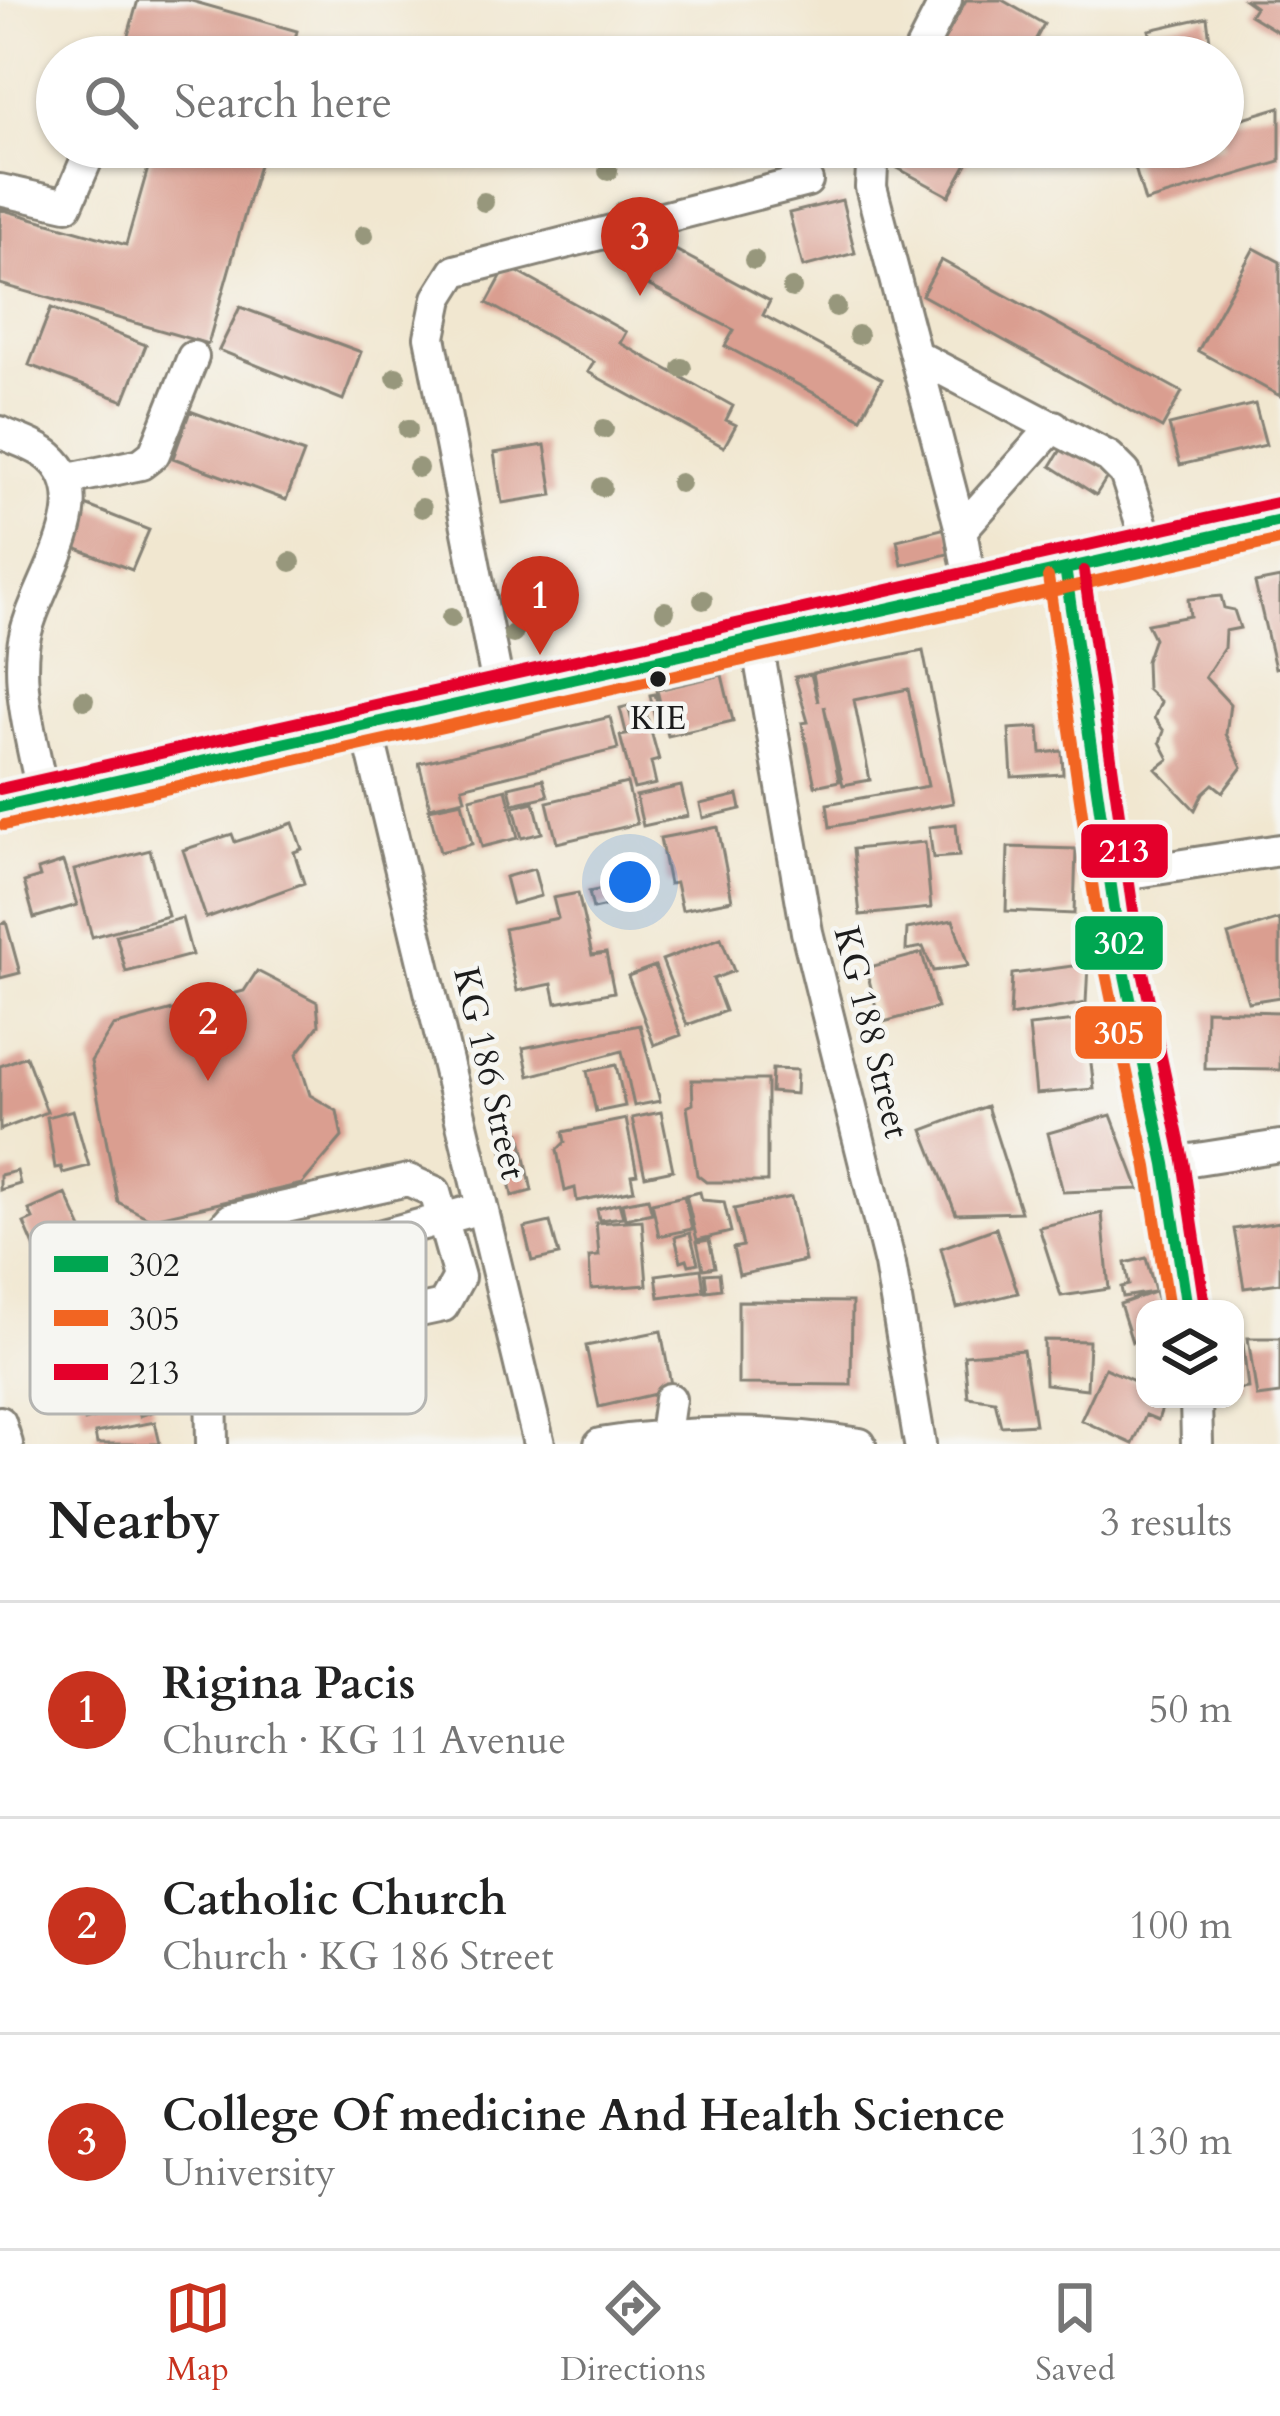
<!DOCTYPE html>
<meta charset="utf-8">
<style>
body{margin:0;font-family:Cardo,serif;background:#f6f6f6;color:#222}
.controls{position:absolute;right:36px;bottom:36px;display:grid;overflow:hidden;border-radius:24px;box-shadow:0 3px 9px #0004}
.controls button{width:108px;height:108px;display:grid;place-items:center;padding:0;border:0;border-bottom:3px solid #e0e0e0;background:#fff;color:#222;font:60px sans-serif}
.you{position:absolute;left:630px;top:882px;width:42px;height:42px;margin:-30px;border:9px solid #fff;border-radius:50%;background:#1a73e8;box-shadow:0 0 0 18px #1a73e833}
.badge{display:grid;place-items:center;width:78px;height:78px;border-radius:50%;background:#c8321e;color:#fff;font-size:39px;font-weight:700}
.pin{position:absolute;translate:-50% -99px;filter:drop-shadow(0 3px 6px #0008)}
.pin::after{content:'';position:absolute;top:63px;width:42px;height:36px;background:inherit;clip-path:polygon(0 0,100% 0,50% 100%)}
.list{margin:0;padding:0;list-style:none}
h2{display:flex;justify-content:space-between;align-items:center;height:156px;margin:0;padding:0 48px;font-size:51px}
h2 small{font-size:39px;font-weight:400;color:#767676}
.list li{display:grid;grid-template-columns:78px 1fr auto;gap:36px;align-items:center;box-sizing:border-box;height:216px;padding:0 48px;border-top:3px solid #e0e0e0}
.list b{display:block;font-size:45px;white-space:nowrap}
.list p{margin:0;font-size:39px;white-space:nowrap;color:#767676}
.list em{font-size:39px;font-style:normal;color:#767676}
.icon{flex:none;width:66px;height:66px;fill:none;stroke:currentColor;stroke-width:2;stroke-linecap:round;stroke-linejoin:round}
.map{position:relative;flex:none;width:1280px;height:1444px;overflow:hidden}
.search{position:absolute;background:#fff;box-shadow:0 3px 9px #0004;left:36px;right:36px;top:36px;height:132px;display:flex;align-items:center;gap:30px;box-sizing:border-box;padding:0 42px;border-radius:66px;color:#767676;font-size:45px}
.sheet{height:804px;background:#fff}
nav{display:flex;justify-content:space-around;align-items:center;box-sizing:border-box;height:168px;border-top:3px solid #e0e0e0;background:#fff;font-size:33px;color:#767676}
nav a{display:grid;justify-items:center;gap:6px}
nav .on{color:#c8321e}
.map>svg:first-child{display:block}
.building{fill:#da9e90}
.lines{fill:none;stroke-linecap:round;stroke-linejoin:round}
.minor-casing{stroke:#868276;stroke-width:36}
.major-casing{stroke:#868276;stroke-width:45}
.minor{stroke:#fff;stroke-width:30}
.major{stroke:#efc469;stroke-width:39}
.bus-1-casing{stroke:#f6f6f2;stroke-width:21}
.bus-2-casing{stroke:#f6f6f2;stroke-width:21}
.bus-3-casing{stroke:#f6f6f2;stroke-width:21}
.bus-1{stroke:#00a651;stroke-width:12}
.bus-2{stroke:#f26522;stroke-width:12}
.bus-3{stroke:#e4002b;stroke-width:12}
.tree{fill:#97977b}
.bus-dot{fill:#1c1c1c;stroke:#f6f6f2;stroke-width:4.5}
.labels{text-anchor:middle;stroke-width:9;stroke-linejoin:round;paint-order:stroke}
.bus-label{font-size:33px;fill:#1c1c1c;stroke:#f6f6f2}
.street-label{font-size:36px;fill:#1c1c1c;stroke:#f6f6f2}
.key{fill:#f6f6f2;stroke:#b5b5b2;stroke-width:3}
.key-label{font-size:33px;fill:#1c1c1c}
.line-badge{stroke:#f6f6f2;stroke-width:4.5}
.badge-label{font-size:33px;text-anchor:middle;font-weight:bold;fill:#fff}
</style>
<div class="map">
<svg width="1280" height="1444" viewBox="0 0 1280 1444">
<rect width="100%" height="100%" fill="#f6f6f2"/>
<filter id="ink" filterUnits="userSpaceOnUse"><feTurbulence type="fractalNoise" baseFrequency=".00833" numOctaves="2"/><feDisplacementMap in="SourceGraphic" scale="24" xChannelSelector="R" yChannelSelector="G"/><feConvolveMatrix kernelMatrix="1 2 1 2 8 2 1 2 1" color-interpolation-filters="sRGB"/></filter>
<filter id="wash" filterUnits="userSpaceOnUse"><feTurbulence type="fractalNoise" baseFrequency=".004" numOctaves="4" result="noise"/><feDisplacementMap in="SourceGraphic" scale="48" xChannelSelector="R" yChannelSelector="G"/><feGaussianBlur stdDeviation="2.7" result="paint"/><feColorMatrix in="noise" values="0 0 0 0 0 0 0 0 0 0 0 0 0 0 0 0 0 1.4 0 .05"/><feComposite in="paint" operator="in"/></filter>
<g filter="url(#wash)">
<rect width="100%" height="100%" fill="#f1e7d0"/>
<g id="blocks">
<path class="building" d="M138 0H188L297 31 290 57 123 53Z
M966 0H1002L1044 24 1026 57H935Z
M1245 0H1280V33L1250 15 1255 7Z
M1207 17 1212 57H1157L1149 30Z
M1280 107V162L1145 202 1130 151 1223 147V124Z
M154 147H264L208 344 0 284V209L126 245Z
M885 147H976L949 196 879 158Z
M842 200 855 253 803 267 789 213Z
M644 233 770 301 763 315 882 379 861 418 725 346 734 330 623 272Z
M1254 248 1280 262V396L1198 351Z
M941 260 1182 392 1162 428 922 295Z
M507 266 626 332 620 343 733 406 726 420 736 425 724 447 588 372 594 362 487 303Z
M240 307 361 352 343 400 219 350Z
M51 308 146 345 124 401 29 365Z
M1255 404 1266 445 1180 465 1169 425Z
M190 411 304 453 286 500 173 458Z
M545 445 553 495 502 503 494 453Z
M1064 445 1109 474 1096 495 1051 466Z
M83 504 149 530 132 570 67 545Z
M950 527 956 552 902 565 897 540Z
M1280 578V667L1275 668 1255 583Z
M1221 596 1224 608 1234 610 1240 628 1225 631 1224 648 1205 677 1230 704 1226 734 1242 767 1223 792 1213 784 1203 793 1195 810 1156 769 1169 759 1160 742 1164 731 1154 718 1161 702 1147 689 1146 661 1154 638 1147 624 1190 616 1188 599Z
M923 651 953 803 830 827 827 804 928 786 908 689 854 700 870 780 843 785 824 706 839 781 815 786 802 723 808 722 795 677 811 674 818 702 813 673Z
M722 675 733 721 668 736 657 690Z
M655 694 661 718 655 719 650 695Z
M628 706 634 730 626 732 620 708Z
M644 706 659 760 651 762 656 784 634 789 620 736 637 733 631 709Z
M610 717 618 749 462 787 465 799 430 807 419 763Z
M1039 727 1041 753 1062 751 1063 774 1012 777 1009 729Z
M543 779 548 796 513 804 509 787Z
M627 783 637 824 557 843 547 802Z
M681 786 688 816 643 826 636 796Z
M506 789 518 838 482 847 470 798Z
M738 795 741 809 703 818 700 804Z
M462 802 472 844 440 852 429 809Z
M534 802 542 833 522 838 514 807Z
M293 823 302 849 294 852 304 883 206 918 183 850 232 834 235 842Z
M956 824 959 856 933 858 929 827Z
M718 827 732 900 682 910 676 883 669 884 660 838Z
M925 842 931 908 860 915 853 849Z
M1008 847 1076 849 1074 914 1006 911Z
M150 850 168 916 92 937 74 870Z
M63 862 77 905 34 918 24 882 40 877 38 870Z
M534 869 541 896 512 904 505 877Z
M607 888 611 905 593 909 589 892Z
M578 893 592 955 606 953 614 992 556 1003 552 984 517 991 504 929 558 918 553 898Z
M182 918 192 955 126 972 116 935Z
M1280 919V997L1248 1002 1228 935Z
M953 920 968 966 933 971 923 947 906 950 907 929Z
M6 922 20 973 0 978V924Z
M721 938 734 971 713 979 725 1011 687 1025 662 960Z
M922 953 937 1008 880 1023 866 968Z
M1088 964 1086 1003 1010 1016 1012 974Z
M655 966 681 1035 654 1045 628 976Z
M257 971 317 1002 319 1025 297 1054 310 1095 337 1111 342 1137 302 1184 150 1219 118 1202 91 1061 113 1026 244 991Z
M1206 1010 1280 1012V1070L1205 1069Z
M1086 1020 1094 1089 1036 1094 1029 1026Z
M640 1025 660 1101 634 1106 622 1051 529 1076 523 1048Z
M26 1056 47 1112 0 1130V1066Z
M616 1065 625 1106 596 1112 587 1071Z
M772 1069 797 1070 796 1094 771 1092Z
M692 1080H767V1182H706L697 1175 687 1107 693 1104Z
M987 1106 1021 1212 956 1214 923 1130Z
M73 1110 89 1166 63 1173 61 1167 55 1168 47 1117Z
M661 1112 673 1170 645 1176 632 1118Z
M1111 1115 1139 1189 1063 1192 1048 1133Z
M626 1119 637 1174 631 1175 634 1190 577 1201 575 1188 565 1191 557 1150 565 1142 563 1132Z
M520 1133 532 1191 512 1196 500 1137Z
M17 1171 20 1184 0 1190V1175Z
M700 1192 702 1200 724 1202 731 1232 697 1240 686 1195Z
M66 1194 92 1251 45 1272 24 1223 33 1219 29 1210Z
M684 1196 692 1229 659 1236 652 1203Z
M791 1197 805 1261 739 1275 733 1248 743 1246 734 1209Z
M648 1198 652 1213 625 1219 622 1203Z
M619 1203 623 1217 599 1220 597 1209Z
M1102 1213 1109 1289 1061 1296 1039 1227Z
M642 1220 647 1285 591 1289 589 1257 599 1256 596 1223Z
M550 1222 559 1255 532 1261 524 1228Z
M1280 1222V1283L1244 1288 1234 1229Z
M996 1228 1018 1293 957 1308 941 1248Z
M690 1233 698 1263 689 1265 687 1259 681 1261 675 1237Z
M709 1240 715 1267 703 1269 697 1242Z
M1146 1258 1160 1309H1145V1350L1141 1341 1132 1342 1120 1304 1154 1292 1123 1297 1121 1287 1129 1285 1125 1263Z
M701 1269 704 1291 659 1297 656 1275Z
M719 1273 721 1289 707 1291 705 1274Z
M738 1301 852 1302 851 1385 738 1384Z
M661 1331 672 1390 599 1407 586 1346Z
M1242 1336 1248 1388 1235 1390V1337Z
M1248 1338H1280V1394L1257 1397Z
M1044 1340 1089 1341 1087 1389 1045 1384Z
M1023 1350 1035 1424 1001 1426 995 1401 968 1397 964 1355Z
M1105 1368 1145 1386V1399H1165L1158 1420 1146 1415 1133 1444 1081 1420Z
M143 1377 154 1411 140 1416 137 1406 85 1421 77 1397Z
M155 1422 160 1444H97L95 1433Z"/>
</g>
</g>
<g filter="url(#ink)">
<use href="#blocks" fill-opacity="0" stroke="#868276" stroke-width="3"/>
<g class="lines">
<defs>
<path id="minor" d="M121 57 123 53
M917 57 946 0
M873 147 871 187 961 530 972 594
M0 190 67 205 92 147
M917 356 1109 457 1125 473 1151 553
M0 432C16 440 38 446 50 457 105 505 28 591 23 648 18 697 34 749 43 797
M69 479 141 464 154 454 193 357
M961 530 1054 426
M1066 574 1121 956 1165 1164 1187 1309
M756 637 807 932 890 1264 920 1444
M499 691 430 337 438 298 455 271 807 181
M365 721 539 1444
M1111 876 1280 850
M1165 1164 1280 1146
M209 1282 464 1213
M211 1356 443 1306 459 1277 435 1192 408 1180 231 1219 209 1243 212 1444
M1196 1399 1197 1444
M0 1422 7 1444
M665 1434 670 1399
M600 1444C690 1430 771 1430 860 1444"/>
<path id="major" d="M0 807C425 705 855 625 1280 521"/>
</defs>
<use href="#minor" class="minor-casing"/>
<use href="#major" class="major-casing"/>
<use href="#minor" class="minor"/>
<use href="#major" class="major"/>
<defs>
<path id="bus-1" d="M1066 574 1121 956 1165 1164 1187 1309
M0 807 1280 521"/>
<path id="bus-2" d="M1048 577 1103 959 1147 1167 1169 1309
M4 825 1280 540"/>
<path id="bus-3" d="M1084 571 1139 953 1183 1160 1205 1306
M0 789 1276 503"/>
</defs>
<use href="#bus-1" class="bus-1-casing"/>
<use href="#bus-2" class="bus-2-casing"/>
<use href="#bus-3" class="bus-3-casing"/>
<use href="#bus-1" class="bus-1"/>
<use href="#bus-2" class="bus-2"/>
<use href="#bus-3" class="bus-3"/>
</g>
<g class="tree">
<circle cx="608" cy="171" r="10"/>
<circle cx="484" cy="202" r="10"/>
<circle cx="622" cy="211" r="10"/>
<circle cx="364" cy="235" r="10"/>
<circle cx="754" cy="260" r="10"/>
<circle cx="792" cy="288" r="10"/>
<circle cx="836" cy="307" r="10"/>
<circle cx="858" cy="335" r="10"/>
<circle cx="682" cy="368" r="10"/>
<circle cx="396" cy="377" r="10"/>
<circle cx="408" cy="429" r="10"/>
<circle cx="604" cy="429" r="10"/>
<circle cx="418" cy="468" r="10"/>
<circle cx="680" cy="483" r="10"/>
<circle cx="602" cy="487" r="10"/>
<circle cx="422" cy="508" r="10"/>
<circle cx="291" cy="562" r="10"/>
<circle cx="703" cy="600" r="10"/>
<circle cx="665" cy="611" r="10"/>
<circle cx="451" cy="618" r="10"/>
<circle cx="513" cy="634" r="10"/>
<circle cx="84" cy="700" r="10"/>
</g>
</g>
<circle class="bus-dot" cx="658" cy="679" r="10"/>
<g class="labels">
<g class="bus-label">
<text x="658" y="729">KIE</text>
</g>
<g class="street-label">
<text transform="translate(873 1032) rotate(76)" y="13">KG 188 Street</text>
<text transform="translate(491 1073) rotate(77)" y="13">KG 186 Street</text>
</g>
</g>
<rect x="30" y="1222" width="396" height="192" rx="18" class="key"/>
<rect x="54" y="1256" width="54" height="16" fill="#00a651"/>
<rect x="54" y="1310" width="54" height="16" fill="#f26522"/>
<rect x="54" y="1364" width="54" height="16" fill="#e4002b"/>
<g class="key-label">
<text x="129" y="1276">302</text>
<text x="129" y="1330">305</text>
<text x="129" y="1384">213</text>
</g>
<g class="line-badge">
<rect x="1079" y="822" width="91" height="58" rx="12" fill="#e4002b"/>
<rect x="1073" y="914" width="92" height="58" rx="12" fill="#00a651"/>
<rect x="1073" y="1004" width="91" height="57" rx="12" fill="#f26522"/>
</g>
<g class="badge-label">
<text x="1124" y="862">213</text>
<text x="1119" y="954">302</text>
<text x="1119" y="1044">305</text>
</g>
</svg>
<div class="controls">
<button><svg class="icon" aria-label="layers" viewBox="0 0 24 24"><path d="M12 4l9 5-9 5-9-5zM3 14l9 5 9-5"/></svg></button>
</div>
<div class="you"></div>
<div class="pin badge" style="left:540px;top:655px">1</div>
<div class="pin badge" style="left:208px;top:1081px">2</div>
<div class="pin badge" style="left:640px;top:296px">3</div>
<div class="search"><svg class="icon" aria-label="search" viewBox="0 0 24 24"><circle cx="10" cy="10" r="6"/><path d="M15 15l6 6"/></svg>Search here</div>
</div>
<section class="sheet">
<h2>Nearby<small>3 results</small></h2>
<ul class="list">
<li><span class="badge">1</span><div><b>Rigina Pacis</b><p>Church · KG 11 Avenue</p></div><em>50 m</em></li>
<li><span class="badge">2</span><div><b>Catholic Church</b><p>Church · KG 186 Street</p></div><em>100 m</em></li>
<li><span class="badge">3</span><div><b>College Of medicine And Health Science</b><p>University</p></div><em>130 m</em></li>
</ul>
</section>
<nav>
<a class="on"><svg class="icon" aria-label="map" viewBox="0 0 24 24"><path d="M3 6l6-2 6 2 6-2v14l-6 2-6-2-6 2zM9 4v14M15 6v14"/></svg>Map</a>
<a><svg class="icon" aria-label="directions" viewBox="0 0 24 24"><path d="M12 3l9 9-9 9-9-9zM9 14v-3h6M13 9l2 2-2 2"/></svg>Directions</a>
<a><svg class="icon" aria-label="saved" viewBox="0 0 24 24"><path d="M7 4h10v16l-5-4-5 4z"/></svg>Saved</a>
</nav>
